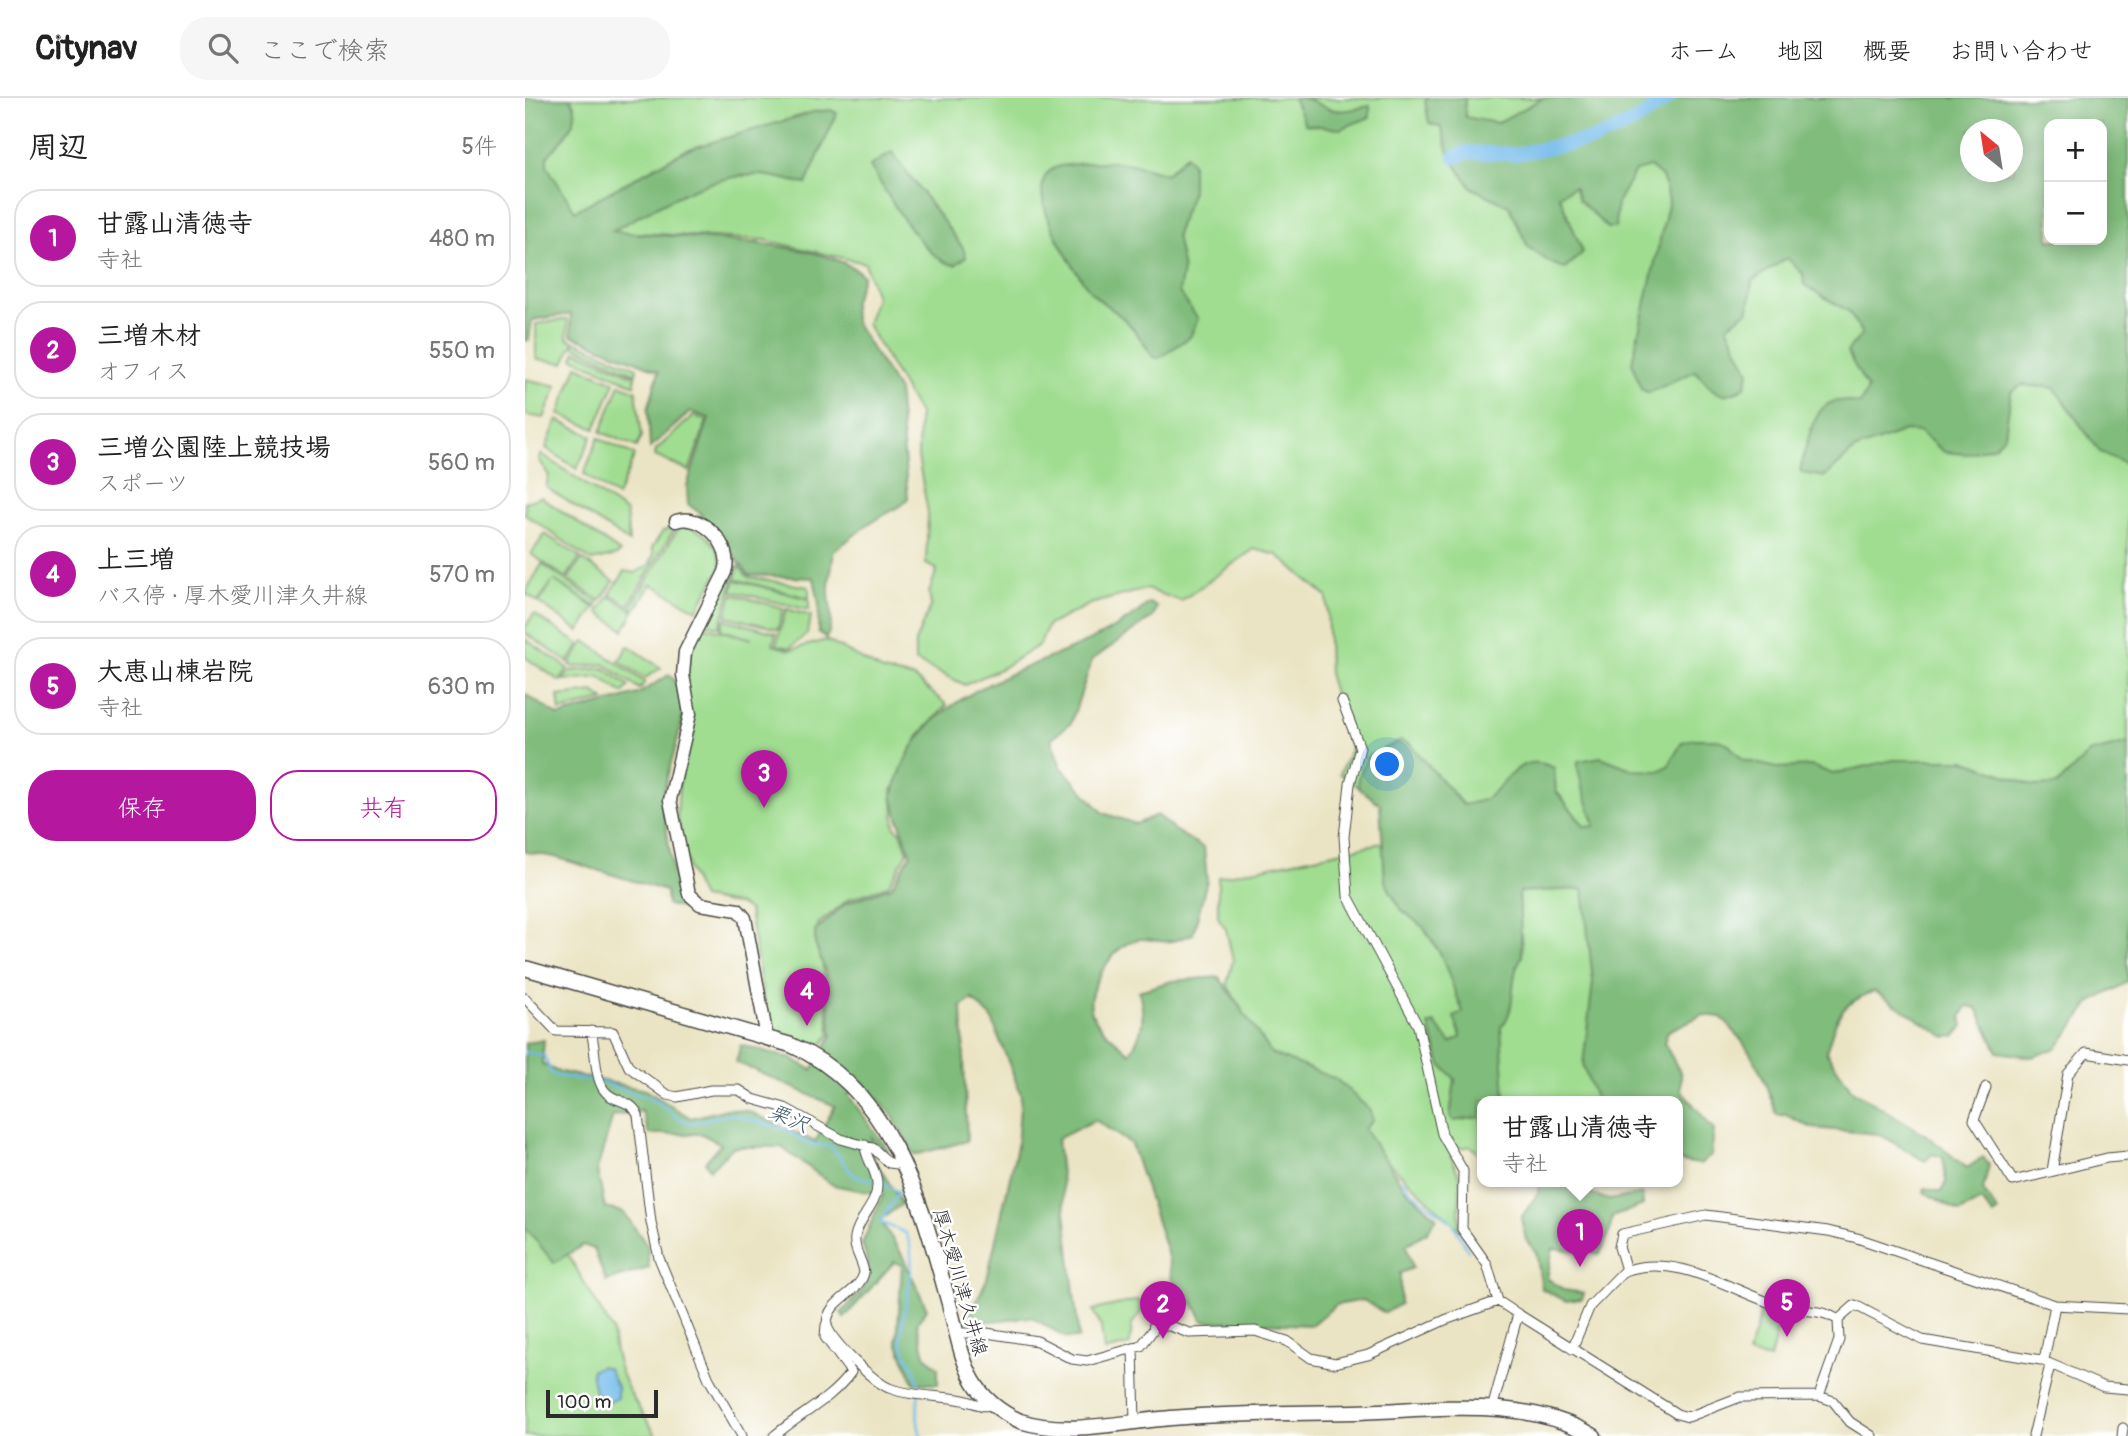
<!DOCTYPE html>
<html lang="ja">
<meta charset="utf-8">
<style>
body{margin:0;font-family:Pangolin,"Klee One",sans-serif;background:#f6f6f6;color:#222}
.controls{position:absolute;right:21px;top:21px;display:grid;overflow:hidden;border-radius:14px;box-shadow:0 4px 18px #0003}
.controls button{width:63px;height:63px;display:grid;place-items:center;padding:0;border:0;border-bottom:2px solid #e0e0e0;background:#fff;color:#222;font:35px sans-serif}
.compass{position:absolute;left:1435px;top:21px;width:63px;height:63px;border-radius:50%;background:#fff;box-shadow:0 4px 18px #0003;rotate:330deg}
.scale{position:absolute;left:21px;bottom:18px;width:112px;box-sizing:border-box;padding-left:7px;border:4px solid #2b2b2b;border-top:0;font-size:19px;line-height:24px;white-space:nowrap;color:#2b2b2b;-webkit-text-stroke:5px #fff;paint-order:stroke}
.you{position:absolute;left:863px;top:667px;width:24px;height:24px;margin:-18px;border:5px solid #fff;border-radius:50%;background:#1a73e8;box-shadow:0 0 0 10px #1a73e833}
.badge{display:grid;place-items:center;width:46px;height:46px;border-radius:50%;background:#b5179e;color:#fff;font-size:23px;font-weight:700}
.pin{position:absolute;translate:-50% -58px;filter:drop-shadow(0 2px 4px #0008)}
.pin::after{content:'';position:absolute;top:37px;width:24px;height:21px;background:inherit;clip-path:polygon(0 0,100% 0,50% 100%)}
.popup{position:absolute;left:952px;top:998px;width:206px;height:91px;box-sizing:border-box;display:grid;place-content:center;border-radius:14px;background:#fff;filter:drop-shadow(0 2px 5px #0005);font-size:23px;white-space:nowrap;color:#767676}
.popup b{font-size:26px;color:#222}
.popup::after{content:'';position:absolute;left:50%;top:100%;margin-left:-14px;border:14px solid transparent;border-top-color:#fff}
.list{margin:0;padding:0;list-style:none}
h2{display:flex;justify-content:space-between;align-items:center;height:91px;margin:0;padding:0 28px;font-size:30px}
h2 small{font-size:23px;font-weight:400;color:#767676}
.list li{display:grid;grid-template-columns:46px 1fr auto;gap:21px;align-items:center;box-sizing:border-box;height:98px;margin:0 14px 14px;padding:0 14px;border:2px solid #e0e0e0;border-radius:28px}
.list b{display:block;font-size:26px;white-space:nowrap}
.list p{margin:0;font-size:23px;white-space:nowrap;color:#767676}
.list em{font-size:23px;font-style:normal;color:#767676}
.actions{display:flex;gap:14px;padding:21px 28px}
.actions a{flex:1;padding:16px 0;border:2px solid #b5179e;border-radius:28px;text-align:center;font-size:24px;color:#b5179e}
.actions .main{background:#b5179e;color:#fff}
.icon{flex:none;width:38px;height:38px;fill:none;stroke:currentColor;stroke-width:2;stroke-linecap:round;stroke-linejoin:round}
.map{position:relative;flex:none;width:1603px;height:1338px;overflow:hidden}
header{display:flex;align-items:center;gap:42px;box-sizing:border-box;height:98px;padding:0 35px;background:#fff;border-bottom:2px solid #e0e0e0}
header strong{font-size:33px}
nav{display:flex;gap:38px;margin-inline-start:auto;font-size:24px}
.search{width:490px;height:63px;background:#f6f6f6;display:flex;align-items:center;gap:18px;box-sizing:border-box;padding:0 24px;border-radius:28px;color:#767676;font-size:26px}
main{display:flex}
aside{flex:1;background:#fff}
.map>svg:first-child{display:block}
.green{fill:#a0dd91;stroke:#66845e;stroke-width:2}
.forest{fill:#80bc7b;stroke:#567453;stroke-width:2;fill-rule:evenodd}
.water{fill:#72baea;stroke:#4e728a;stroke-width:2}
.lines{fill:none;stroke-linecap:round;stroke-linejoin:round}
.stream{stroke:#72baea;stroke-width:2.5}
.river{stroke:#72baea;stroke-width:14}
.street-casing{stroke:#484742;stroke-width:11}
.secondary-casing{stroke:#484742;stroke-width:15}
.primary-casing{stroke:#484742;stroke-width:17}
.street{stroke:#fff;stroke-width:9}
.secondary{stroke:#fff;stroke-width:12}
.primary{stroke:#fff;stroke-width:14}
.labels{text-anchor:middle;stroke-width:5;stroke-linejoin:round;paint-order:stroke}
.street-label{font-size:19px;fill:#2b2b2b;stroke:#fff}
.water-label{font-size:21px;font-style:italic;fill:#445d6e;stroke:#fff}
</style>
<header>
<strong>Citynav</strong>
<div class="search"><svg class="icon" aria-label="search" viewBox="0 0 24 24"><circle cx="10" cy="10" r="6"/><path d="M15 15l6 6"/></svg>ここで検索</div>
<nav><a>ホーム</a><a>地図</a><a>概要</a><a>お問い合わせ</a></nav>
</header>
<main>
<aside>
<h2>周辺<small>5件</small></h2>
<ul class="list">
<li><span class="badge">1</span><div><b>甘露山清徳寺</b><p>寺社</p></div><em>480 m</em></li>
<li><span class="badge">2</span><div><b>三増木材</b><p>オフィス</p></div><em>550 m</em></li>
<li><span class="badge">3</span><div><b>三増公園陸上競技場</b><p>スポーツ</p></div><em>560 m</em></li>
<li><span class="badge">4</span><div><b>上三増</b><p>バス停 · 厚木愛川津久井線</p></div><em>570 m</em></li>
<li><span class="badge">5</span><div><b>大恵山棟岩院</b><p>寺社</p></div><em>630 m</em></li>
</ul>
<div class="actions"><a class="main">保存</a><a>共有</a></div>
</aside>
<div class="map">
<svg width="1603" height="1338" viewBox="0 0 1603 1338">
<rect width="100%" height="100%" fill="#fff"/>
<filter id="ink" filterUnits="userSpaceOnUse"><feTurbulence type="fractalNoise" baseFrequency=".0143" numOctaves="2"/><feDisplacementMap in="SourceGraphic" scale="14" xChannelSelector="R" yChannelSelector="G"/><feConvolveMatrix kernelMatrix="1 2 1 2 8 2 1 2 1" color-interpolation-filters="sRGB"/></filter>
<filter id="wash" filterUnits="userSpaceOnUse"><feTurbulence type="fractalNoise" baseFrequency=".00686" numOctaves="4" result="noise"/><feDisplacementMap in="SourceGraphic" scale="28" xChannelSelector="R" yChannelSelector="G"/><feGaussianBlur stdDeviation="1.57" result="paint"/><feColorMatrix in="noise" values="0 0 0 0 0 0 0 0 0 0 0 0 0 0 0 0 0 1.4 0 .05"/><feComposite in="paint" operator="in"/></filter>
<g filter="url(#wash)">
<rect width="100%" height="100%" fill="#ebe4c4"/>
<path class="green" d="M0 0H1118L1603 330V719L1166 829 1097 1003H957V1058L945 1048 933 1051 926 1059 935 1080 934 1131 769 975 744 960 702 886 708 862 701 831 693 819V779L900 736 815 676 826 650 804 579 802 499 752 457 729 451 656 503 621 491 565 506 523 527 514 547 477 570 440 587 390 563V544L406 507 404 495 412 471 401 466 403 415 393 359 394 316 342 226 351 199 340 165 240 142 116 135 0 141Z
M43 221 42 240 112 270 111 276 49 248V244L39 265 11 261V226Z
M51 253 110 278V287L48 260Z
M52 268 90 284 70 331 34 316Z
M0 281 32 288 19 320 0 317Z
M95 286 111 293 117 338 112 349 76 334Z
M168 318 182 322 164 373 130 358 131 352Z
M32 322 67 338 52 371 21 350Z
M73 340 110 357 92 399 59 376Z
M17 356 101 414 104 444 21 389 24 378 14 361Z
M16 399 95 454 92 457 67 463 0 416V404Z
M155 427C175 429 197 446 196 469L172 512 126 486 110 512 106 509Z
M151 428 104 507 85 496 100 473 110 475 124 467 129 456 127 450 138 433Z
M20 436 55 459 41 480 6 456Z
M57 461 89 483 75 503 43 481Z
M17 466 73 505 71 509 29 482 70 510 54 533 14 505 27 484 13 504 0 495Z
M214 468 223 479 284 489V500L210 481Z
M207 474 210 475 195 529 181 525Z
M210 482 284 501V512L207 493Z
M207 496 258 510 253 531 201 518Z
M84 498 109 513 99 532 73 514Z
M261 511 286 518 282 536 265 550 251 547Z
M9 516 55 547 43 564 0 535V529Z
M199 521 251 535 248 547 265 552 301 542 358 573 389 580 422 607 394 637 380 674 367 692 370 729 376 734 383 754 363 788 324 801 293 826 305 937 291 953 249 937 243 928 224 813 215 807 177 800 164 773 152 718 163 562 177 528 227 541 196 532Z
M0 541 43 570 35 583 0 559Z
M60 543 120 584 115 591 79 566 49 569 45 566Z
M103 548H104L136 570 120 580 94 563Z
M79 570 104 588 98 595 75 579 38 582 45 573Z
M69 594 79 602 35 613 33 598Z
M0 1083 87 1232C90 1277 108 1301 132 1338H0Z
M614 1202 617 1213 607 1226 605 1247 579 1253 576 1229 568 1212Z
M1239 1205 1266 1213 1260 1229 1253 1228 1245 1261 1223 1256Z"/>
<path class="forest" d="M0 0H44C63 18 34 45 22 59V68L50 113 161 52 288 14 306 12 312 15 281 86C266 83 248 77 233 77 179 77 133 109 87 133 143 141 298 139 338 177L328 206 329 223 373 292 383 400 377 407 343 426 308 454C309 467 304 477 304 489 303 506 311 524 301 540L293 534 294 506 289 480 224 477 176 416 163 406 162 388 184 320 165 314 125 350 123 311 134 273 46 237V216L7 222 4 242 0 243Z
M768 0C791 0 787 6 805 11 818 15 832 10 845 8V19L815 31 780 26Z
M903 0H940V19L972 25 1018 0H1603V367L1575 354 1529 290 1497 287 1486 294 1480 337 1470 348 1442 356 1419 354 1395 334 1380 333 1329 352 1300 379 1278 375 1275 372C1282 352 1285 305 1313 303 1320 302 1328 305 1335 306L1343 291 1322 254 1337 236 1324 214 1279 187 1278 176 1262 160 1227 183 1224 212 1202 228 1224 274 1220 289C1191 305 1190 292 1170 273L1124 295 1116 291 1107 264 1144 102 1137 79 1125 69 1110 73 1092 105 1090 130H1082L1054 102 1049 89 1034 97 1058 154 1040 171 1024 164 1003 149 984 108 947 90 926 61 916 29 904 25 900 3ZM1524 26H1577V142H1524ZM1446 32H1488V74H1446Z
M367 54 438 150 441 159 430 167C398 163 362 95 345 68Z
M661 57 667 65V93L651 137 658 172 654 194 673 221 665 239 634 260 628 259C620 247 613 235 603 225 592 213 577 206 566 194 549 172 481 72 542 67 587 62 597 61 641 76Z
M624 505 632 508 628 519 567 562 546 625 526 641 536 669 578 715 611 726 632 717 649 732 679 750 682 782 668 836C661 838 654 842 647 843 637 845 625 840 615 841 600 843 589 855 581 867 551 913 567 923 605 955 619 933 620 918 614 893L647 883 694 879 747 956 811 981 844 1011 848 1022 839 1031 880 1090 912 1120 902 1134 881 1147 888 1170 875 1175V1206L860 1215 838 1202 811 1207 786 1227 678 1223 669 1206 648 1188 642 1154 606 1046 570 1022 532 1041 554 1240H542L506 1219 447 1225 446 1215 462 1181 492 1048 496 997 466 919 447 901 437 909 442 1043 389 1057 366 1015 337 984 323 997 363 1052 361 1055 346 1039 348 1059 377 1106 355 1122 376 1155 402 1211 392 1225 400 1257 413 1270V1286L389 1285 372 1244 377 1167 369 1164 319 1220 316 1215C342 1187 351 1185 337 1146L358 1097 308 1087 256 1049H208L185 1071 180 1064 196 1046 177 1036H124L117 1013 88 1018 72 1072 80 1110 98 1114 122 1147 124 1170 81 1183 69 1151 58 1147 29 1165 0 1129V945L19 942 17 966 31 973 120 992 166 1020 202 1011 223 1013 290 1044 310 1008 211 964 216 947 267 961 287 972 307 938 301 875 290 846V833L321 805 366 789 386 756C380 738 371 718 368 700 367 692 373 682 375 675 411 571 552 571 624 505Z
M144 577C176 601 142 664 139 695 138 713 147 775 153 792 156 799 164 806 170 813L142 807 141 793 30 759 0 754V596L34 618 113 596Z
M1168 641H1190L1202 645 1218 662 1252 670 1287 668 1308 676 1368 662H1440L1508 688 1532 687 1564 655 1603 645V884L1565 905 1532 950 1508 959 1473 954 1452 910 1442 908 1436 919 1438 928 1430 938 1421 939 1349 893C1312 908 1313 917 1301 954L1327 992 1401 1037 1442 1070 1458 1059 1464 1067 1458 1092 1473 1114 1469 1117 1456 1103 1435 1114 1399 1094 1400 1090 1416 1094 1421 1085 1418 1059 1407 1056 1400 1063 1354 1036 1287 1030 1261 1017H1252C1236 972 1230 954 1196 919L1177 917 1143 933 1139 945 1156 976V992L1189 1032 1186 1058 1175 1066 1153 1063V1003H1071L1058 967 1068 883 1058 791 994 794 997 859C982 880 994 910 976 929L980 1003H957V1019L929 1023 925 1018 930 981 916 967 904 927 909 925 926 945 936 939 929 919 938 914 916 857 899 830 876 811 860 784 855 706 834 690 833 680 842 659 875 643 885 646 938 707C945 705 954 704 960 701 984 685 992 652 1029 670L1031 693 1060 729 1070 728C1065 709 1052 680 1053 663L1076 659 1109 672 1134 673 1144 667 1157 644Z
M1014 1083H1060L1059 1093 1084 1102 1117 1096 1118 1107 1087 1119 1085 1133 1075 1156 1028 1150 1022 1180 1039 1192 1059 1195 1057 1201 1041 1203 1017 1191 1011 1154 1001 1142 996 1120 1013 1095Z"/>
<path class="water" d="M75 1268 83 1270 92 1289V1300L83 1305 70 1295 66 1273Z"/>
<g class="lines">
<path class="stream" d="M0 954 19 958 26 975 32 978 77 984 133 1004 154 1021 165 1025 205 1016 260 1031 286 1047 306 1048 329 1078 348 1082
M878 1081 886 1094 928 1125 943 1153
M354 1084 374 1094 355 1124 381 1135C395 1167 378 1206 376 1238 375 1253 392 1268 393 1284 395 1304 389 1316 396 1338
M1205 1308 1222 1302"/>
<path class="river" d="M930 59 942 54 990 56 1071 41 1112 22 1144 0"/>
</g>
</g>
<g filter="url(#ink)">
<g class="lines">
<defs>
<path id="street" d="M817 603 835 650 825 686 819 739 823 798 893 928 917 1036 938 1073 937 1131 962 1166 973 1203 993 1216 967 1311
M0 900 31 933 88 934 104 969 143 997 152 999 186 992H214L228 1001 260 1010 316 1041 348 1050 364 1065 381 1067
M66 933C71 950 69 978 79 992 88 1005 107 1001 113 1017L126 1124 134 1160 184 1281 217 1338
M1461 989 1449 1022 1488 1083 1582 1060 1603 1058
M340 1047C340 1062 353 1072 352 1088 352 1107 333 1120 330 1139 328 1153 338 1162 339 1175 334 1196 302 1202 302 1226 302 1240 350 1285 364 1290 387 1299 414 1297 438 1302 449 1304 458 1311 468 1306
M1527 1073 1543 976 1561 955 1603 962
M1101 1172 1094 1149 1097 1136 1181 1117 1303 1133 1332 1140 1530 1207 1603 1211
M993 1216 1152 1316 1163 1319 1215 1299 1294 1298 1308 1303 1325 1324 1347 1338
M1313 1222 1330 1207 1397 1242 1516 1262 1579 1289 1603 1291
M630 1228H645L664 1235 730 1233 762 1243 786 1260 810 1265 843 1257 920 1222 973 1203
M430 1235H462L512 1243 547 1261 562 1263 616 1248 628 1232 629 1226
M608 1250 610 1324
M1047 1251 1065 1208 1099 1173C1154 1154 1205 1193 1255 1208 1274 1214 1296 1210 1313 1222L1314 1242 1294 1298
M1519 1262 1530 1207
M249 1338C275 1316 306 1302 326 1274L300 1239 301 1227
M1508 1338 1525 1267
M1597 1338 1598 1330"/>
<path id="secondary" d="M151 423C177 414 209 448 200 474L160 554 158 577 165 616 145 702 164 796 175 806 213 812 220 820 242 940"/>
<path id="primary" d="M0 870 266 947C368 991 396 1105 423 1202 438 1255 438 1297 495 1323 542 1338 596 1324 646 1320 707 1315 769 1315 830 1314 908 1312 998 1297 1069 1338"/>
</defs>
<use href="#street" class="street-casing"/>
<use href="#secondary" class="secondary-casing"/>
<use href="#primary" class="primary-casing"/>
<use href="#street" class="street"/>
<use href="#secondary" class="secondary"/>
<use href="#primary" class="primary"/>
</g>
</g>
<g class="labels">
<g class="street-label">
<text transform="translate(436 1184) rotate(74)" y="7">厚木愛川津久井線</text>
</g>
<g class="water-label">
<text transform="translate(264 1020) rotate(23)" y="7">栗沢</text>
</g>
</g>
</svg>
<div class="controls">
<button>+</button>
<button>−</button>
</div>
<svg class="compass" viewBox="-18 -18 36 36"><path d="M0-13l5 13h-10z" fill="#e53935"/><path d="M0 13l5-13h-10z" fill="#767676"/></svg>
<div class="scale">100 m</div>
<div class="you"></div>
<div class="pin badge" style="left:1055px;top:1169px">1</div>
<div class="popup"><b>甘露山清徳寺</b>寺社</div>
<div class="pin badge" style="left:638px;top:1241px">2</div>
<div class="pin badge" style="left:239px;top:710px">3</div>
<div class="pin badge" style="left:282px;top:928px">4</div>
<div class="pin badge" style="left:1262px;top:1239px">5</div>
</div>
</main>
